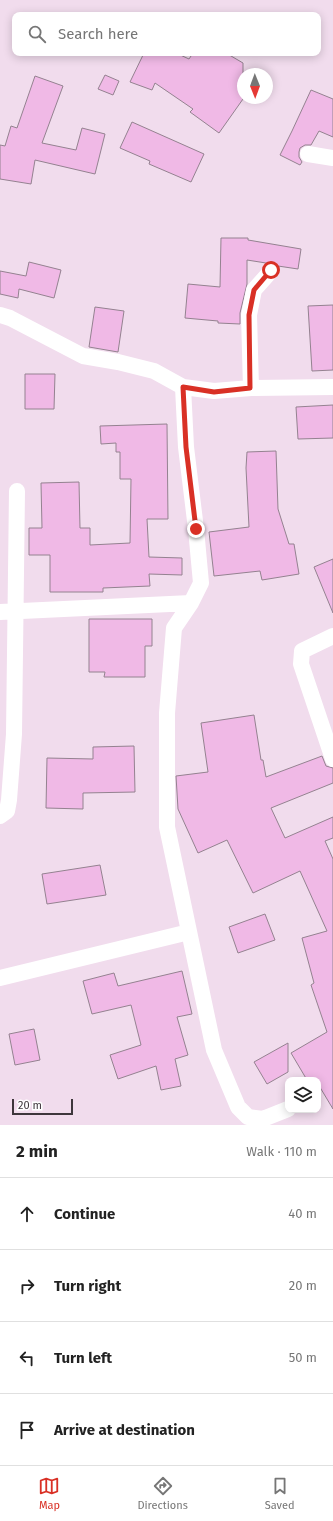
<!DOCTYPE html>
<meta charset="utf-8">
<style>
body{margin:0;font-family:"Fira Sans",sans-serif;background:#f2f2f2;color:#222}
.controls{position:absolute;right:12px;bottom:12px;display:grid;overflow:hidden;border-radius:8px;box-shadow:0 2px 10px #0003}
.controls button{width:36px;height:36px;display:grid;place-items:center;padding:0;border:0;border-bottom:1px solid #e0e0e0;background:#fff;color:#222;font:20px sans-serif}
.compass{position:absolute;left:237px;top:68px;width:36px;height:36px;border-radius:50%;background:#fff;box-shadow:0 2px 10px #0003;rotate:179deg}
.scale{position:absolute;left:12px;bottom:10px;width:61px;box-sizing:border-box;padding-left:4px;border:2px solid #3e363c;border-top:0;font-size:11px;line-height:14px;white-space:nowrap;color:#3e363c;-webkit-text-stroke:3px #fff;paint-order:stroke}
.stop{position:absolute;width:12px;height:12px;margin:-9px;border:3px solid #d93025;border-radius:50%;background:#fff}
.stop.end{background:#d93025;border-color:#fff;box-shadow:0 1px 4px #0008}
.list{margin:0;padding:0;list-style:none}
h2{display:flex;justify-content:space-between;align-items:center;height:52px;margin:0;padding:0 16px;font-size:17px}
h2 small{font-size:13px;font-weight:400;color:#767676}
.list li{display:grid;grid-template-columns:26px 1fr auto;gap:12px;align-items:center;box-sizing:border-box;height:72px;padding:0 16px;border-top:1px solid #e0e0e0}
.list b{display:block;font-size:15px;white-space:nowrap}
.list em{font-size:13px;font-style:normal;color:#767676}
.icon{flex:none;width:22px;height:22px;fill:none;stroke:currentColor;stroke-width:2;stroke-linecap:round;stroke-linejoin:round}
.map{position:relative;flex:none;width:333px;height:1125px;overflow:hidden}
.search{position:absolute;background:#fff;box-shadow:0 2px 10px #0003;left:12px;right:12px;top:12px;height:44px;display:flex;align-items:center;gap:10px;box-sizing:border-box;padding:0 14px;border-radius:8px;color:#767676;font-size:15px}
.sheet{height:340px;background:#fff}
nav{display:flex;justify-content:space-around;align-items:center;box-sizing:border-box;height:56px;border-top:1px solid #e0e0e0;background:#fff;font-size:11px;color:#767676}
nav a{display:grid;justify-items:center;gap:2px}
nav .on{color:#d93025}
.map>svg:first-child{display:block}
.building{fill:#f0b9e6;stroke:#948290}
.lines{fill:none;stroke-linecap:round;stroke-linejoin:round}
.minor{stroke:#fff;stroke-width:16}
.route{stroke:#d93025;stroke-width:5}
</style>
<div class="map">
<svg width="333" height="1125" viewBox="0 0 333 1125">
<rect width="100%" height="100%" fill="#f1dced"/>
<path class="building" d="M144 53H176L189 59 193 53H226L243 63V99L219 133 190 112 193 109 155 83 152 90 130 82Z
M105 75 119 81 113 95 98 89Z
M35 76 63 86 42 143 76 150 82 128 105 134 95 174 35 160 31 184 0 179V145L5 146 11 126 17 128Z
M311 90 333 99V137L319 131 311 145H305L300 148 299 152V157L302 162 300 165 280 155 292 131Z
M132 122 204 154 191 182 149 164 150 161 120 148Z
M221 238H248V240L301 249 298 269 278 266 273 262 266 263 247 260V284L240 313V324L218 323V321L185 318 188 284 220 287Z
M29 262 61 270 54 298 19 289 18 298 0 294V271L26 276Z
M333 305V370L312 371 308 306Z
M95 307 124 311 118 352 89 347Z
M25 374H55L54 409H25Z
M333 405V438L298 439 296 407Z
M167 424 168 519H147L149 557 182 558V575L149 574 150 586 103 588V592H50V555H29V528H42L41 483 79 482 80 528H90V545L130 543 131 479H120V452H116V443L101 444 100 426Z
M276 451 278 509 289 544H294L299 574 262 580 260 571 214 576 209 532 249 527 246 468 247 452Z
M333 559V613L314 567Z
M89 619H152V646H145V677H104L105 672H89Z
M254 715 261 760H263L266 777 322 756 326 766 333 768V783L271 808 285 838 333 817V838L325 841 333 859V1109L318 1084V1080H307L291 1053 327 1032 311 985 314 983 302 938 327 931 300 871 253 893 227 840 198 853 178 809 176 776 208 772 201 723Z
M134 746 135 792 83 793V809L46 808 47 758 93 759V747Z
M100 865 106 895 47 904 42 874Z
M265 914 275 940 238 953 229 927Z
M182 971 192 1014 177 1017 188 1055 175 1059 181 1086 161 1090 156 1066 118 1079 110 1055 141 1045 131 1005 92 1014 83 981 114 973 118 986Z
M34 1029 40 1060 15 1065 9 1034Z
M288 1043V1072L267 1084 254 1062Z"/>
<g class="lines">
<path class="minor" d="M308 154 333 158
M0 315 10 318 83 356 118 362 154 371 183 387
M251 388 249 315 254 290 271 271
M0 612 191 603
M333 636 302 651 301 664 333 759
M0 816 7 811 9 800 14 734 17 491
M0 978 189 932
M288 1109 263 1119 248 1117 238 1107 214 1050 167 827V713L174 628 191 603 201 583 196 529 186 447 183 387 214 391 251 388 333 387"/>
</g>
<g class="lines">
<path class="route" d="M196 529 186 447 183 387 214 392 250 388 249 315 254 290 271 270"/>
</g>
</svg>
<div class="controls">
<button><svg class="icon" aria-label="layers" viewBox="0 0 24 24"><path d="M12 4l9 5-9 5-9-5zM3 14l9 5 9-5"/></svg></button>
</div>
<svg class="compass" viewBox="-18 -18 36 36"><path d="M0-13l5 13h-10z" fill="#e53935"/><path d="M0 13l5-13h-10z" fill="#767676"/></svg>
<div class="scale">20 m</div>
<div class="stop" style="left:271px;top:270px"></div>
<div class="stop end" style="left:196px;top:529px"></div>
<div class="search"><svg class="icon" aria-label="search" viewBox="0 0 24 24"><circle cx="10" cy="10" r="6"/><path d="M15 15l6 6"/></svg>Search here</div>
</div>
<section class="sheet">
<h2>2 min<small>Walk · 110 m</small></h2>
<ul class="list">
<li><svg class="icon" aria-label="ahead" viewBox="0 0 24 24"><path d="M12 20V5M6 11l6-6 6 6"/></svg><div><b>Continue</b></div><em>40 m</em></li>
<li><svg class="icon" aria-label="right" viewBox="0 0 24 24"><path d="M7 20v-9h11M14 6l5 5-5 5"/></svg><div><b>Turn right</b></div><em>20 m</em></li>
<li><svg class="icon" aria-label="left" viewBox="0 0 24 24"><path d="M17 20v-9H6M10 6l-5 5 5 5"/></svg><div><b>Turn left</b></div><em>50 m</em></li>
<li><svg class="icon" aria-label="arrive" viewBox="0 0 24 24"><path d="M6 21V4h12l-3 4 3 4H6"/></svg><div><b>Arrive at destination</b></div></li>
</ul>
</section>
<nav>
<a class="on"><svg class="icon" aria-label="map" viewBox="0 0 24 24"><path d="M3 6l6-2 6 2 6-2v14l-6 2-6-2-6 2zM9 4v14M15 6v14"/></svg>Map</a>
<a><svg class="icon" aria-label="directions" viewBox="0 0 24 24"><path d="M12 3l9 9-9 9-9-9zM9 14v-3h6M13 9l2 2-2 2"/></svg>Directions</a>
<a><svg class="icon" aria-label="saved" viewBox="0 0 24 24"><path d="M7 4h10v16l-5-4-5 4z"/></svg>Saved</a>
</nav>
